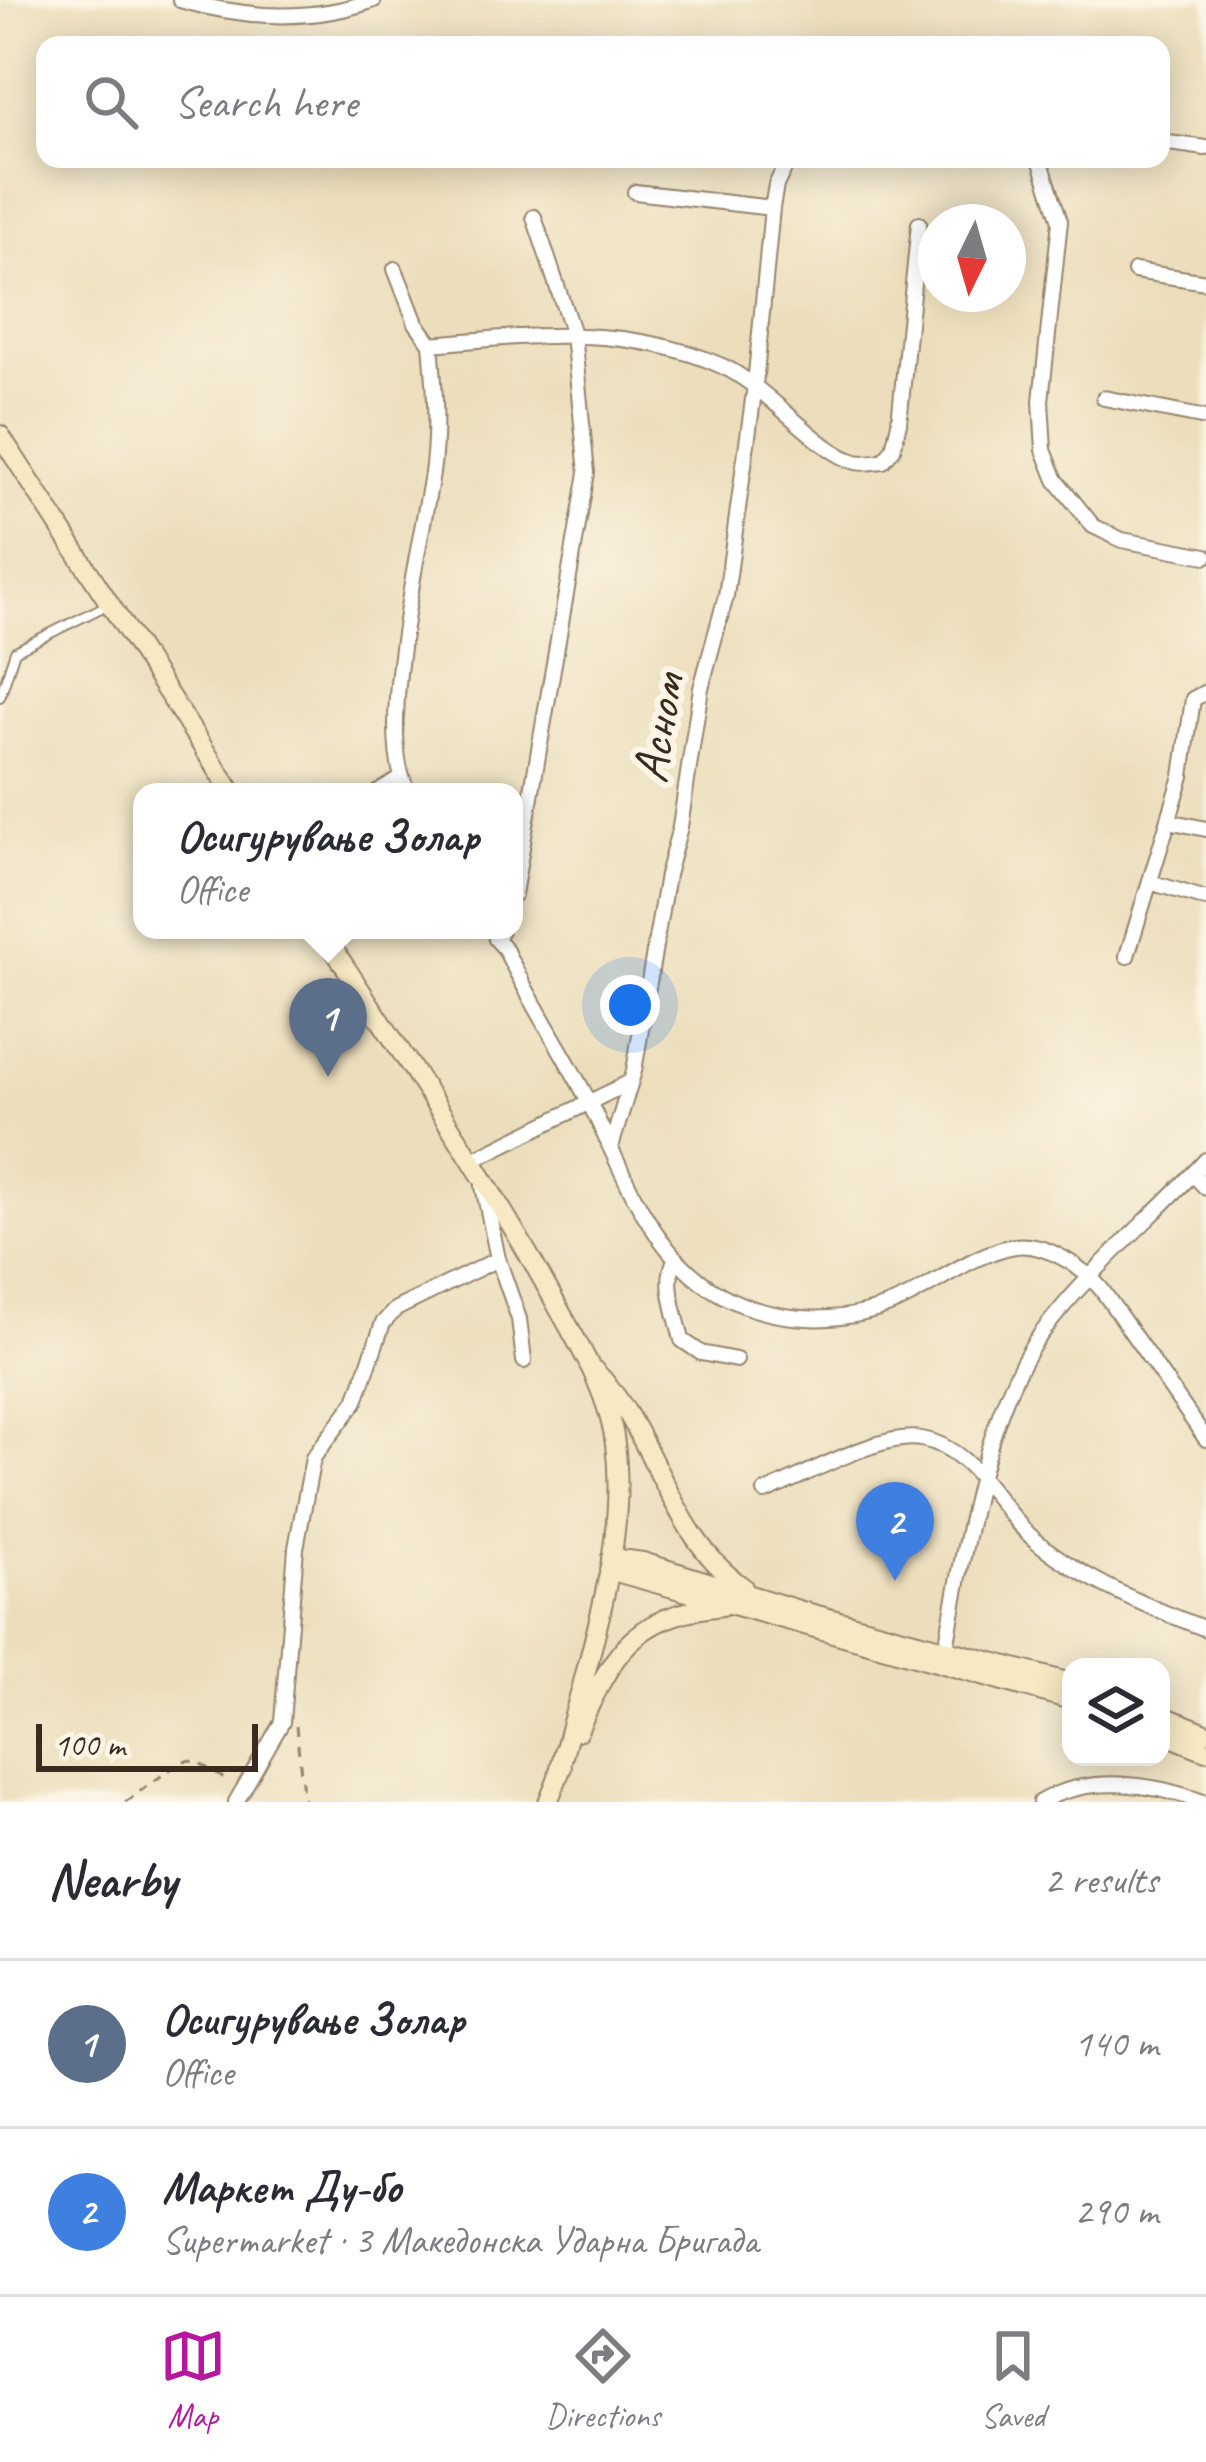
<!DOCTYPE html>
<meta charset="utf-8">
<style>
body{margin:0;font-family:Caveat,sans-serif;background:#f2f2f3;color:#2b2b33}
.controls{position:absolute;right:36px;bottom:36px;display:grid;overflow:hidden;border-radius:24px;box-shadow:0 6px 30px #0003}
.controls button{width:108px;height:108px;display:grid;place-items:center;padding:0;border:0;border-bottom:3px solid #e1e1e2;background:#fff;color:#2b2b33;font:60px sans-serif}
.compass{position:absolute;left:918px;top:204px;width:108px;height:108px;border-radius:50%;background:#fff;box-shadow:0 6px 30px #0003;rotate:185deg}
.scale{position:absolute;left:36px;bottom:30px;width:222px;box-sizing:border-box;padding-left:12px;border:6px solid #3b2a1e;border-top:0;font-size:33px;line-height:42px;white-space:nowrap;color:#3b2a1e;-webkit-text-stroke:9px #fcf5e5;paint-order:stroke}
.you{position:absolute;left:630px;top:1005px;width:42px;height:42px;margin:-30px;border:9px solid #fff;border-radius:50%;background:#1a73e8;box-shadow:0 0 0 18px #1a73e833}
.badge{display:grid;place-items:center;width:78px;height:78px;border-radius:50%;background:#b5179e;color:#fff;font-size:39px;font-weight:700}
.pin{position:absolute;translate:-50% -99px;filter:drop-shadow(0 3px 6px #0008)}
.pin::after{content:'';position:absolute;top:63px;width:42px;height:36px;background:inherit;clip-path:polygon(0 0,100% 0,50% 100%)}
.popup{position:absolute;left:133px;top:783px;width:390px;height:156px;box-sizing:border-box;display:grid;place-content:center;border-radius:24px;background:#fff;filter:drop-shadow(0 3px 9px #0005);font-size:39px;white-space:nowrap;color:#7c7c81}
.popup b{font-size:45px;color:#2b2b33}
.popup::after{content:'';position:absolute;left:50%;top:100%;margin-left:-24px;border:24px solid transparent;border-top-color:#fff}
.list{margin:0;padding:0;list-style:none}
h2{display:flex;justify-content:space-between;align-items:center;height:156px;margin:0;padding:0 48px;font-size:51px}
h2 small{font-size:39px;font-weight:400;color:#7c7c81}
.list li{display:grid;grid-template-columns:78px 1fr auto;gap:36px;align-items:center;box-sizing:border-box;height:168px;padding:0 48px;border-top:3px solid #e1e1e2}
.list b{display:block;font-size:45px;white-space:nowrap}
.list p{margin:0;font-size:39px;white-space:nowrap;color:#7c7c81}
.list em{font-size:39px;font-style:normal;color:#7c7c81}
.icon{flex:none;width:66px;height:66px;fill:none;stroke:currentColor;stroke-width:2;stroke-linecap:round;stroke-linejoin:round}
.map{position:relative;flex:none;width:1206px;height:1802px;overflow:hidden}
.search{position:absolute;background:#fff;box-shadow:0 6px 30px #0003;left:36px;right:36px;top:36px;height:132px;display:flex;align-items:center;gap:30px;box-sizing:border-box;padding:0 42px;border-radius:24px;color:#7c7c81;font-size:45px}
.sheet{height:492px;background:#fff}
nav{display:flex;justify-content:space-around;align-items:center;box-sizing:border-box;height:168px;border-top:3px solid #e1e1e2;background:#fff;font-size:33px;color:#7c7c81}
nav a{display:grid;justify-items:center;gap:6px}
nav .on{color:#b5179e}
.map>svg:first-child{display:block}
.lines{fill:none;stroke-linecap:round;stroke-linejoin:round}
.lane-casing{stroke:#94846d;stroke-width:12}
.street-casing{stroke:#94846d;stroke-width:18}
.secondary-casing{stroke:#94846d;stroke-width:22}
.path{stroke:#94846d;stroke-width:3;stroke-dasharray:9 9;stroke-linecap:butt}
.lane{stroke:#fff;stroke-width:8}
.street{stroke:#fff;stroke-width:14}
.secondary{stroke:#f7e9c3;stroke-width:18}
.labels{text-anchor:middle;stroke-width:12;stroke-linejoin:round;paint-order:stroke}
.street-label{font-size:51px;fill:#3b2a1e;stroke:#fcf5e5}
</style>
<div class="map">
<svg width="1206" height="1802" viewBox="0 0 1206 1802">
<rect width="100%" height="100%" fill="#fcf5e5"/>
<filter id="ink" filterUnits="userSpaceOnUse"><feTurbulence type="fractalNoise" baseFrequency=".00833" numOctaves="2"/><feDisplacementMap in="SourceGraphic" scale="24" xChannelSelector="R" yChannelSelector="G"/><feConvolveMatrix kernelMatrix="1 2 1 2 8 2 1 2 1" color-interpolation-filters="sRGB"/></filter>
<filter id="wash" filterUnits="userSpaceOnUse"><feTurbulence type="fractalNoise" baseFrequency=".004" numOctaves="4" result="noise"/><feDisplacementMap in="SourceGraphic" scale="48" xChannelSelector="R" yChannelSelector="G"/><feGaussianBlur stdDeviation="2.7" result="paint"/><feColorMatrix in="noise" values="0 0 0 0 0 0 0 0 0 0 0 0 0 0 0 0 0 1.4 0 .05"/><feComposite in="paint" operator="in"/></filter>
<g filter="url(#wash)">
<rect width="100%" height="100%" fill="#ecdebc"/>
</g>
<g filter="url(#ink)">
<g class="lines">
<defs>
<path id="lane" d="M0 697 15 651 109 604"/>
<path id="street" d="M180 0C243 18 310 23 374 0
M1161 142 1206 148
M1040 159 1060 221 1041 401 1044 450 1056 480 1093 526 1122 540 1206 556
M635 192 772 208
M395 269 416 323 431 344C530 335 628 324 722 366 767 386 818 452 856 462 865 464 873 462 883 461L893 449 899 423 919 224
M1135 271 1206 282
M1104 398 1206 418
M379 792 400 779
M409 792C373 740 422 540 432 473 438 430 435 388 431 344
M1169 821 1206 829
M1150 882 1206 899
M514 894 587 473 573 334 534 217
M501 930 496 939 505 949C530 1001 562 1050 589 1102 618 1160 642 1231 692 1274 750 1325 840 1331 908 1297 941 1280 978 1252 1015 1246 1046 1242 1084 1268 1102 1290L1206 1439
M1127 956 1182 776 1193 699 1206 692
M611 1147 634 1071 667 875 680 827 701 688 726 596 755 385 772 208 776 185 789 159
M471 1161 628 1083
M1193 1174 1206 1188
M483 1186 498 1259 519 1319 524 1361
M676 1259C662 1280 677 1316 682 1340L701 1353 736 1360
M765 1492C804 1476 881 1432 921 1439 975 1448 996 1508 1035 1540 1083 1580 1148 1607 1206 1629
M944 1659C961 1566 984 1409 1041 1334 1089 1270 1152 1218 1206 1160
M236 1802 282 1722 296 1548 313 1458 356 1401 383 1323 396 1309 498 1259
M1040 1802C1089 1774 1153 1783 1203 1802"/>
<path id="secondary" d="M0 435 232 792
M321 930C401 1053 485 1173 555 1302 579 1345 609 1393 615 1444 629 1550 583 1673 558 1776
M594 1370C655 1430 668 1535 743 1587
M611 1558 643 1562 802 1611 1071 1683
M609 1570 1071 1700
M1161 1715 1206 1733
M578 1731C612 1654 632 1615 722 1606
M1161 1733 1206 1751
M548 1802 562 1767"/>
</defs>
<use href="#lane" class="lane-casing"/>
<use href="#street" class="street-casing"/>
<use href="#secondary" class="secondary-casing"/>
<path class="path" d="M296 1726 304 1802
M125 1802 182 1761 195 1760 229 1782"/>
<use href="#lane" class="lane"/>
<use href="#street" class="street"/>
<use href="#secondary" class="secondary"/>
</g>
</g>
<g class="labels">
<g class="street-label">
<text transform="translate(657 728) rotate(-80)" y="18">Асном</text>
</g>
</g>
</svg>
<div class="controls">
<button><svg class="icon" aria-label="layers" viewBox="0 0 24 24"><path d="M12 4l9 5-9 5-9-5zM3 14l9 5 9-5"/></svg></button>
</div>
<svg class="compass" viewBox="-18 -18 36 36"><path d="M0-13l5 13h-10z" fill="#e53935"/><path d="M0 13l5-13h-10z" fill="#7c7c81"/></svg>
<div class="scale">100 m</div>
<div class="you"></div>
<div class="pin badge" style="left:328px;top:1077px;background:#5c6f8a">1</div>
<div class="popup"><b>Осигурување Золар</b>Office</div>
<div class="pin badge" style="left:895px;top:1581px;background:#3f7fe0">2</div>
<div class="search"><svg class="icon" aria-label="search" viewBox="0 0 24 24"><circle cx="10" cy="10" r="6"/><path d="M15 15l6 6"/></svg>Search here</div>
</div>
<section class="sheet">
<h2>Nearby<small>2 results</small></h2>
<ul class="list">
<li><span class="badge" style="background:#5c6f8a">1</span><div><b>Осигурување Золар</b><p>Office</p></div><em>140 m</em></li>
<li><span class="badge" style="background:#3f7fe0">2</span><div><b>Маркет Ду-бо</b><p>Supermarket · 3 Македонска Ударна Бригада</p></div><em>290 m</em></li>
</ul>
</section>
<nav>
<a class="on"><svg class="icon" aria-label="map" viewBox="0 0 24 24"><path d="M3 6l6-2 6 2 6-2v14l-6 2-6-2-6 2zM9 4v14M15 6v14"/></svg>Map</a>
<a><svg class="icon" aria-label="directions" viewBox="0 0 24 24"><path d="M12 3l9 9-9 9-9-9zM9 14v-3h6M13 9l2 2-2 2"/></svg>Directions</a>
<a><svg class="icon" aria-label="saved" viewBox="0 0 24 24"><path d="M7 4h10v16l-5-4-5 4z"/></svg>Saved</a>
</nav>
